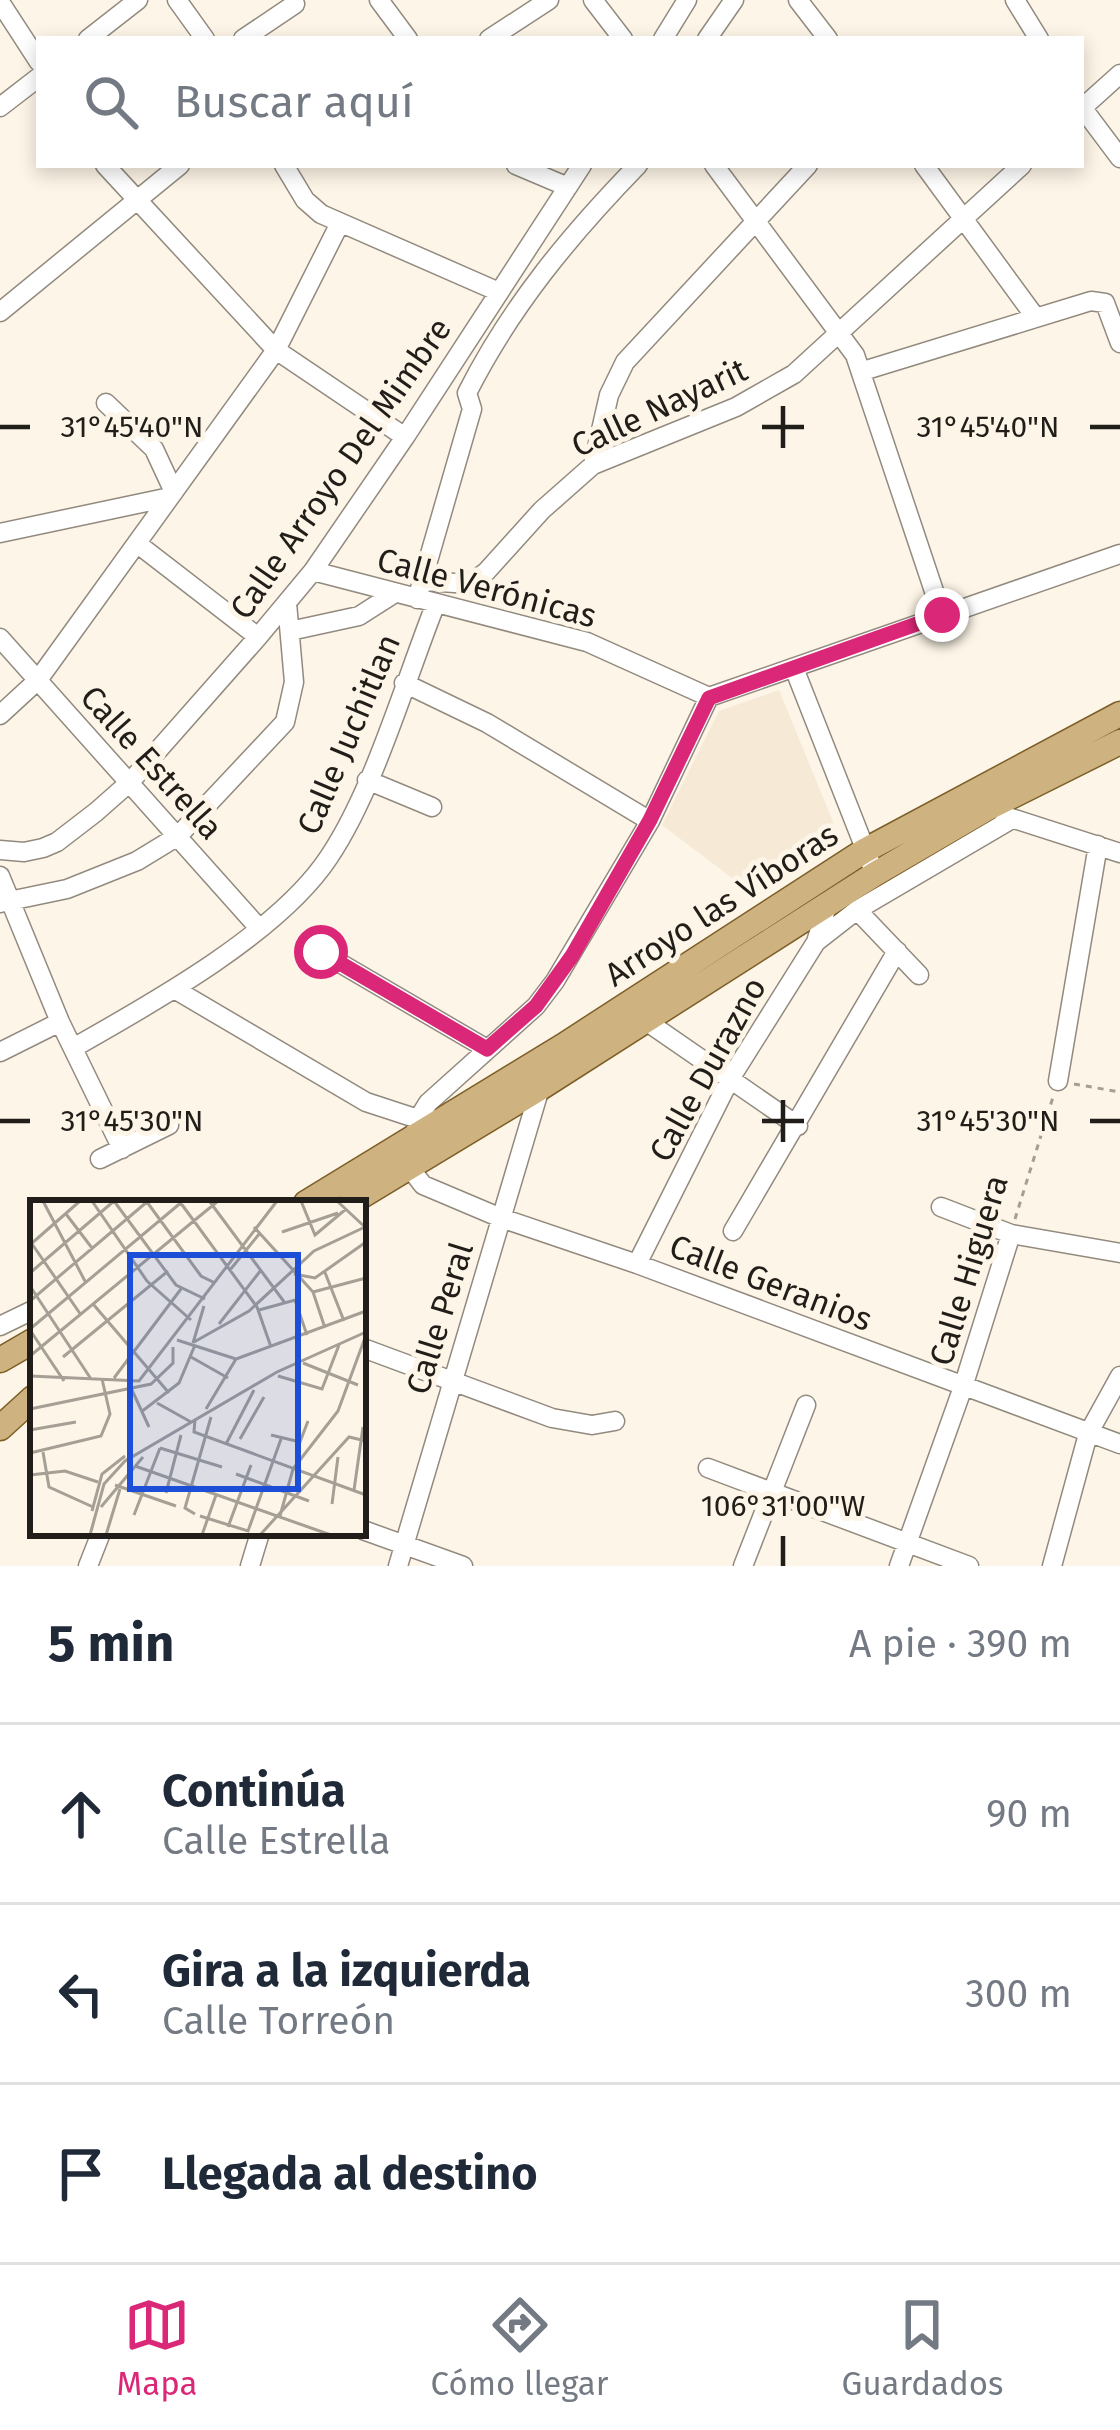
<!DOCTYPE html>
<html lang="es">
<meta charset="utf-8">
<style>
body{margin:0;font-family:"Fira Sans",sans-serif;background:#f2f2f3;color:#1f2937}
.stop{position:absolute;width:36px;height:36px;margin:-27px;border:9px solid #db2777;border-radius:50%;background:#fff}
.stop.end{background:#db2777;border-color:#fff;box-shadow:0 3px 12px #0008}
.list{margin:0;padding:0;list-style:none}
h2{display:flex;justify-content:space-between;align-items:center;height:156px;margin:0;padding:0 48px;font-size:51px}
h2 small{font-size:39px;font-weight:400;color:#747a83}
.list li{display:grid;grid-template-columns:78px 1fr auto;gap:36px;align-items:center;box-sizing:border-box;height:180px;padding:0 48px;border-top:3px solid #e0e1e3}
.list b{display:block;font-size:45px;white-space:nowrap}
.list p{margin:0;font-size:39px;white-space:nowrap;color:#747a83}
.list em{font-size:39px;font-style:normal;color:#747a83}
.icon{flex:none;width:66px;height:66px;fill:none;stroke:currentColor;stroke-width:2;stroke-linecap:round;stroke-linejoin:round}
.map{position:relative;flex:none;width:1120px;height:1566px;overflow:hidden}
.search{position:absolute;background:#fff;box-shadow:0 6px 18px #0003;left:36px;right:36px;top:36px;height:132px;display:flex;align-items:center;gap:30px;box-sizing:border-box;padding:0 42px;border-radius:0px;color:#747a83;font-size:45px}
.sheet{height:696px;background:#fff}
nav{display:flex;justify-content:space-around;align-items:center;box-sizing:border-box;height:168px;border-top:3px solid #e0e1e3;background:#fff;font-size:33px;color:#747a83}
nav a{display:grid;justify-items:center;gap:6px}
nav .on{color:#db2777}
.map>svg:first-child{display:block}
.built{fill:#f6e9d5}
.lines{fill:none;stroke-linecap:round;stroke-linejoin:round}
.minor-casing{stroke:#928a7e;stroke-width:21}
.major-casing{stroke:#7c5e26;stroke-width:27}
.path{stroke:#a49e94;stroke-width:3;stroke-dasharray:6 6;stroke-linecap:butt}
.minor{stroke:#fff;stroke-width:18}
.major{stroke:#ceb381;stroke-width:24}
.route{stroke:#db2777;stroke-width:15}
.ticks{fill:none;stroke:#211e19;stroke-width:4.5}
.labels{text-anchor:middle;stroke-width:10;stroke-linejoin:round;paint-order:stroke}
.street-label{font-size:33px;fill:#211e19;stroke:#fdf5e7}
.inset-road{fill:none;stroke:#a59f95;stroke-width:3}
.view{fill:#1d4ed8;fill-opacity:0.15;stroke:#1d4ed8;stroke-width:6}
.inset-edge{fill:none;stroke:#211e19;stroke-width:6}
.ticks-label{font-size:30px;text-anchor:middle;fill:#211e19;stroke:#fdf5e7;stroke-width:10;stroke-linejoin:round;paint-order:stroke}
</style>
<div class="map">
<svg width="1120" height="1566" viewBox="0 0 1120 1566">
<rect width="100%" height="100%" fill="#fdf5e7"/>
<path class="built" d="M779 690 840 839 752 893 662 825 719 711Z"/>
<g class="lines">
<defs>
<path id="minor" d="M177 0 205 39
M379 0 408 39
M593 0 623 39
M798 0 828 39
M1015 0 1039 39
M0 2 39 62
M88 39 138 0
M243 39 295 4
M489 39 549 0
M663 39 687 0
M707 39 734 0
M1081 106 1120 158
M0 107 39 77
M1081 109 1120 74
M105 165 276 350 405 437
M284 165 305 200 321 214 499 292
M516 165 568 187
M714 165 855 355 942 615
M924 165 1036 318
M0 312 180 165
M863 371 1091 301 1105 303 1120 343
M106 403 154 449 174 492
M593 465 609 395 625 362 808 165
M0 533 170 497
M139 545 258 637
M1120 554 709 697 650 821 555 981 536 1006 428 1103 418 1119 409 1167 423 1185 501 1218 637 1264 1120 1444
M313 571 587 642 709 697
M425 581 470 584 486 572 542 510 593 465 736 407 794 374 1022 165
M417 599 472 409 467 393C511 306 570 235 638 165
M290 631 359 616 395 593
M0 638 258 927
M794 668 875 874
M404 683 487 723 650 821
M0 715 38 680 276 350 339 225
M367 780 432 807
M1005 816 1120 853
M0 850 24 852 43 848 57 842 96 812 130 782 258 637 313 571 405 437 582 165
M0 876 60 1022 122 1149
M0 903 67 889 137 861 178 836 285 722 294 682 287 603
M857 910 919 975
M816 942 857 910 1012 819
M321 952 487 1049
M176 990 366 1102 418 1119
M646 1021 798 1126
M73 1048C151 1004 279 933 329 857 374 790 405 681 436 603
M0 1052 60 1022
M1058 1081 1098 845
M100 1159 169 1125
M941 1207 1011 1234 1120 1253
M733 1231 897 951
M637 1264 730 1079 816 942 828 903
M0 1326 33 1310
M363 1348 552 1418 592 1425 615 1421
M708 1468 969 1566
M363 1530 463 1566
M88 1566 101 1533
M250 1566 260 1533
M398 1566 540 1088
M743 1566 806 1405
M899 1566 963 1387 1011 1234
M1052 1566 1088 1434 1120 1376"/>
<path id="major" d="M306 1203 563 1046 864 851 1120 714
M350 1203 540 1088 875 874 988 808 1120 742
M0 1360 33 1341
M0 1428 33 1398"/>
</defs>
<use href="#minor" class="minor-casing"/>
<use href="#major" class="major-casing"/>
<path class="path" d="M1074 1084 1120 1092
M1015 1219 1053 1097"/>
<use href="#minor" class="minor"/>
<use href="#major" class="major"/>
</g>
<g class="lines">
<path class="route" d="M321 952 487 1049 536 1006 572 956 650 820 709 698 942 615"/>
</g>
<path class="ticks" d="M783 406V448M0 427H30M762 427H804M1090 427H1120M783 1100V1142M0 1121H30M762 1121H804M1090 1121H1120M783 1536V1566"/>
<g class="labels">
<g class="street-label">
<text transform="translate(659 407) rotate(-25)" y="12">Calle Nayarit</text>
<text transform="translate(340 468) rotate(-55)" y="12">Calle Arroyo Del Mimbre</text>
<text transform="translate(487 587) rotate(15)" y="12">Calle Verónicas</text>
<text transform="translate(348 734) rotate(-67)" y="12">Calle Juchitlan</text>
<text transform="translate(152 762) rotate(48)" y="12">Calle Estrella</text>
<text transform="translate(721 904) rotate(-33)" y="12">Arroyo las Víboras</text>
<text transform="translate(707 1069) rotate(-61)" y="12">Calle Durazno</text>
<text transform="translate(968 1270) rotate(-73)" y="12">Calle Higuera</text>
<text transform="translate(771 1282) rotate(21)" y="12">Calle Geranios</text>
<text transform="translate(439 1318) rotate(-73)" y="12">Calle Peral</text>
</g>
</g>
<g transform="translate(30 1200)">
<rect width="336" height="336" fill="#fdf5e7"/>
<path class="inset-road" d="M13 1 56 83M62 1 117 81 161 120M271 1 285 35 316 9M307 1 336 28M117 2 171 76 185 83M150 2 227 107 241 147M180 2 255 103M36 14 62 48M224 27 283 92 295 128M252 32 308 13M0 41 51 115M1 44 50 1M200 70 230 33M294 70 314 121M0 73 84 1 146 85 175 99M264 74 285 78 336 42M0 86 61 179M283 92 336 78M0 101 118 1M63 104 139 193M229 110 265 100 277 135M189 124 231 70M0 129 153 1M0 130 34 181M147 140 206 159M164 142 219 111 284 51 335 27M163 143 174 106M0 156 188 1M33 157 138 71M161 157 198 178M273 163 328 185M0 176 109 181 247 1M248 176 292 189 309 145M84 178 151 89M102 190 119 227M127 203 161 222M0 209 121 184 143 163V147M176 209 206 159 336 111M111 212 149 183 165 145M165 219 164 232 336 295M0 230 46 222M241 235 270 242 278 221M210 239 234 197M196 244 224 190M130 248 192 267M13 252 19 287 63 307M0 253 71 236 80 214 72 179M105 266 301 335M206 274 279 301M0 275 35 271 68 282M85 285 146 306M324 290 333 227M136 293 151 235M302 304 308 257M71 307 113 257M62 311 72 274 95 256M165 314 155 308 181 217M104 315 130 248M170 316 218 331 251 239M250 316 263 269 308 211 336 135M198 327 221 265M60 335 74 284 95 261 247 172 336 132M76 335 90 289M172 335 186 295M230 335 319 237 336 241"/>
<path class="view" d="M100 55H268V289H100Z"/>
<rect width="336" height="336" class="inset-edge"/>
</g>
<g class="ticks-label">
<text x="132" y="437">31°45'40"N</text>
<text x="988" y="437">31°45'40"N</text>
<text x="132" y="1131">31°45'30"N</text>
<text x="988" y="1131">31°45'30"N</text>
<text x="783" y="1516">106°31'00"W</text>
</g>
</svg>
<div class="stop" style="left:321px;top:952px"></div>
<div class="stop end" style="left:942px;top:615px"></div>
<div class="search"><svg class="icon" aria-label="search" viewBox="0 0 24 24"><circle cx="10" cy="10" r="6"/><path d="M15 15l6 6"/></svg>Buscar aquí</div>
</div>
<section class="sheet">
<h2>5 min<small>A pie · 390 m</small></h2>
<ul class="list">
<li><svg class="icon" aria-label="ahead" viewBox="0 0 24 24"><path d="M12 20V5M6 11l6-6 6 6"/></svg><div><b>Continúa</b><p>Calle Estrella</p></div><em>90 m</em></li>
<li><svg class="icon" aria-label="left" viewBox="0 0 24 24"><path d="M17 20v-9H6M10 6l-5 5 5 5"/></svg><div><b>Gira a la izquierda</b><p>Calle Torreón</p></div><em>300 m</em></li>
<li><svg class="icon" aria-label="arrive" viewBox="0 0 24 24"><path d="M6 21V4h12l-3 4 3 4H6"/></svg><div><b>Llegada al destino</b></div></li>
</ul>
</section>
<nav>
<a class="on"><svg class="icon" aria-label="map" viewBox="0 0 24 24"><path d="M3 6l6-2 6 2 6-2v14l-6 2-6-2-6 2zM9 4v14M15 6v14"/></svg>Mapa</a>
<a><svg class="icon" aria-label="directions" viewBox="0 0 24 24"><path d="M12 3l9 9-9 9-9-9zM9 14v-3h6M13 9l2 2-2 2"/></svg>Cómo llegar</a>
<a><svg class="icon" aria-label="saved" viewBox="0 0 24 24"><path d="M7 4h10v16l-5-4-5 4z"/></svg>Guardados</a>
</nav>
